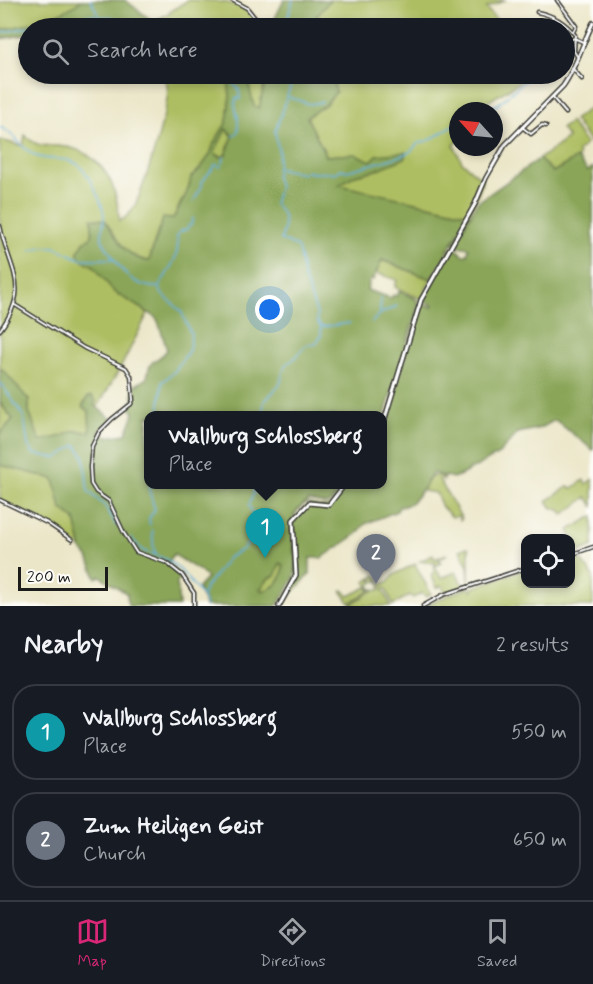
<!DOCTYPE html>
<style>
body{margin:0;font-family:Mynerve,sans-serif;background:#20242c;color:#f1f3f6}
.controls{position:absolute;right:18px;bottom:18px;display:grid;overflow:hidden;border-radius:12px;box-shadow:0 3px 9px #0003}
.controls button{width:54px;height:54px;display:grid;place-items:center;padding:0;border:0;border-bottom:2px solid #363941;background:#171b24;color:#f1f3f6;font:30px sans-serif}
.compass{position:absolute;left:449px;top:102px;width:54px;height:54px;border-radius:50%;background:#171b24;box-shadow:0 3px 9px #0003;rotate:297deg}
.scale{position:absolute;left:18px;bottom:15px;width:90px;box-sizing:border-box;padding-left:6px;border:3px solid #1c1c1c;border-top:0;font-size:16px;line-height:21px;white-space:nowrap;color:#1c1c1c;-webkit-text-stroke:4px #fdfcf7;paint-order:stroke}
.you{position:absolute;left:270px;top:310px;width:21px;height:21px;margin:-15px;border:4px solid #fff;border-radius:50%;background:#1a73e8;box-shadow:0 0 0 9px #1a73e833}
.badge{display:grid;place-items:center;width:39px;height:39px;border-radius:50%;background:#db2777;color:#fff;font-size:20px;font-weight:700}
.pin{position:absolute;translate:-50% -50px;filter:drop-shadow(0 2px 3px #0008)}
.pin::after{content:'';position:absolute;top:32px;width:21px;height:18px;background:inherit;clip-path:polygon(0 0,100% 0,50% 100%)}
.popup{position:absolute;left:144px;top:411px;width:243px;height:78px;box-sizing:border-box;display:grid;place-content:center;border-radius:12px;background:#171b24;filter:drop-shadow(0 2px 4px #0005);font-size:20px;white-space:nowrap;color:#9ea1a6}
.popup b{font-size:22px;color:#f1f3f6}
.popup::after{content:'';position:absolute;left:50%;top:100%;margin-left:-12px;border:12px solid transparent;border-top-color:#171b24}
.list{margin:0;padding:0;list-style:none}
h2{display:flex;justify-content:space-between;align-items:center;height:78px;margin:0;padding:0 24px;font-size:26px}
h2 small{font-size:20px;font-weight:400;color:#9ea1a6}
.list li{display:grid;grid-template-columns:39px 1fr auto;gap:18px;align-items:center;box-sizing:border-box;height:96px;margin:0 12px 12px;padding:0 12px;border:2px solid #363941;border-radius:24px}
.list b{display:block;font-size:22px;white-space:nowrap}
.list p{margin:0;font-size:20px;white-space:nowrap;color:#9ea1a6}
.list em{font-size:20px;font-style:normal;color:#9ea1a6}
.icon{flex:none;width:33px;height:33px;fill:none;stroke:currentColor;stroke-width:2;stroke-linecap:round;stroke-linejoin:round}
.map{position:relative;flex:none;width:593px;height:606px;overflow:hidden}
.search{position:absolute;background:#171b24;box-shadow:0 3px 9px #0003;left:18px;right:18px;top:18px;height:66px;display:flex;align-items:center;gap:15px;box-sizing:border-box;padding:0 21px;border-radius:33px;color:#9ea1a6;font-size:22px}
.sheet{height:294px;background:#171b24}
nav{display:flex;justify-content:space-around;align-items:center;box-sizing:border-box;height:84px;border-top:2px solid #363941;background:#171b24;font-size:16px;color:#9ea1a6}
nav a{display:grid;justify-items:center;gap:3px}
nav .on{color:#db2777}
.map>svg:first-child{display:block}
.green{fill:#adbe62;stroke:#646d3f;stroke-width:1.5}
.forest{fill:#8aa558;stroke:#53603a;stroke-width:1.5;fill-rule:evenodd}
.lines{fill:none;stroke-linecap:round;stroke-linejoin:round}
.stream{stroke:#63afdc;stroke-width:1.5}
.minor-casing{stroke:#3b3a36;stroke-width:5}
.tertiary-casing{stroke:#3b3a36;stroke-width:6}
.minor{stroke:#fff;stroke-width:2}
.tertiary{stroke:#fff;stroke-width:3}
</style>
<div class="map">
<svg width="593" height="606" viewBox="0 0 593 606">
<rect width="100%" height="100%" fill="#fdfcf7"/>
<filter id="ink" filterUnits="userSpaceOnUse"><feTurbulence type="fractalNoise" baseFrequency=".0167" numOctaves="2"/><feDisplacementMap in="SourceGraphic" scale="12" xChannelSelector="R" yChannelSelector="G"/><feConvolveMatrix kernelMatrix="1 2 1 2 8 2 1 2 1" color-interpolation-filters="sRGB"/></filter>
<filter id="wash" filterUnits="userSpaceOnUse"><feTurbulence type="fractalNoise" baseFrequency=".008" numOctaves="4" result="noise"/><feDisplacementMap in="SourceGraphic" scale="24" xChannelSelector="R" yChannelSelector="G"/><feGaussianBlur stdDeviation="1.35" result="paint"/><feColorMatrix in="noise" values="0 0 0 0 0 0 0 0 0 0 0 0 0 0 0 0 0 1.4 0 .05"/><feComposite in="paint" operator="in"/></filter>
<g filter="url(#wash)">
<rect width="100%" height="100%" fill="#ebe6c8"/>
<path class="green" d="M10 0H82C59 18 27 25 0 30V3Z
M188 0C217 0 248 0 261 28H140L147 27Z
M330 0H506L486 8 504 28H319L316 17Z
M93 21C102 21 111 21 117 28L75 27Z
M154 74H227L230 95 227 122 214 143 210 155 200 169 191 177 190 190 181 202 173 219 158 230 149 261C130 260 106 231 92 219V236L84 242 82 260 94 266 115 292 148 313 122 365 97 408 88 397 83 406 89 411 90 432 73 431 63 436 40 441 29 412V400L0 370V140L23 146 25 135C38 148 42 145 59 146 85 147 109 167 115 194 118 203 118 213 120 221 127 217 132 212 135 205 144 187 172 100 167 85 165 78 160 76 154 74Z
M246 74H264L265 82 259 109 254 107Z
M331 74H530L531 75 476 109 477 111H458V142L454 145 462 162 483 180 478 196 469 214 338 185 355 175 376 170C365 150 346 155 327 156L306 117 326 104 336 92Z
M593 105V144L592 145 574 120Z
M570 122 586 144 578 151 579 156 577 158 553 172 539 159 568 138 561 129Z
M226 129 233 136 224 157 215 154V151Z
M381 260 431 279 421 299 395 287 397 280 376 273Z
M0 403 13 419 0 434Z
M0 465 54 479 61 508 75 520 82 550 59 530 0 500Z
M436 475 445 477 444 480 442 478 439 479 462 519 460 520 458 516 452 517 442 507 436 493 423 491 430 478Z
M593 479V506L587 497 563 515 560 510 552 508 547 501 569 486 571 489 584 480 586 484Z
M593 516V546L576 553 569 530Z
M467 547 469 548V586L445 593 442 585 437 588 431 575 434 572 435 563 420 561 433 555 435 559 447 554 439 559 441 563 435 566 441 578 456 572 464 587 469 585 468 566 460 550Z
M577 555 593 576V606H425L451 594 469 588 472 591V588L525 569 526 584H570L571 556Z
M280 563 283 565C284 578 275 589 261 591L260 589 269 578 275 575Z
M415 564 431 594 426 597 422 593 413 598 410 595 393 605 386 589 380 588 381 585 378 580 375 582 373 579 371 580 373 583 369 585 372 589H376L371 590 365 582 376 575 382 584 388 582 395 574Z
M367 587 370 591 350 603 341 591 343 590 349 596Z
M383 589 391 606H353L351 604 372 591Z"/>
<path class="forest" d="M82 0H125L154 22C143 30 131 28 117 28 103 12 84 27 67 28 55 30 41 28 28 28V34L0 39V30C27 25 59 18 82 0Z
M284 0H330L316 17 319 28H270Z
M227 74H246L254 106 259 108 265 82 264 74H331L336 92 326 104 307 117 326 156 355 154 371 161 377 155 405 152V158L376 170 355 175 339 185 469 214 431 279 382 260 373 280H370L367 290 391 298 393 295 397 296 399 291 414 298 419 302 382 424V416H148V484L344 485 330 503 325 504 309 501C277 520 298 545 295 573 293 585 282 595 277 606H205L198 588 207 578 200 571 173 554 168 564 182 578 177 582 179 606H128L127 594 100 576 96 578 88 557 82 550 75 520 61 508 54 479 0 465V434L13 419 0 403V370L2 369 29 400V412L40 441 63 436 73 431 90 432 89 411 82 407 88 397 92 396 96 401 94 405 112 419 99 432 105 437 126 434 134 414 132 409 129 408 133 400V387L147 378C150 355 157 364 167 350L158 321 154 316 114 292 94 266 82 260 77 253 84 242 92 236V218L105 220C116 237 127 260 149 261L163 218 173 219C180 204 189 193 191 177L200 169 210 155 214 143 227 122 230 95ZM226 129 233 136 226 155 221 157 215 154V151ZM280 563 283 565C284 578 276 589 262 591L260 589 269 578 275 576Z
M577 158 588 171 593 167V450L555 420 541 428 518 433 499 454 461 475 453 478 433 473C423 485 417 506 399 507L397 511 365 524 357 534 322 558H310V574L280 606 293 586 297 574 293 524 295 519 309 504 324 507 331 506 347 485 382 484V431L391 408 418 312 422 303 432 307 433 305 423 300 451 249H456L463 255H467L469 248 453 245 478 202 539 159 553 172Z"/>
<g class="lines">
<path class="stream" d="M91 0 99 17H112L122 28
M291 28 287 20 293 0
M0 33 91 15 99 17
M288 97 310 104 322 102
M479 111 497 105 520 85 536 74
M0 127C15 133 22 150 36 156 50 162 67 155 80 166 88 173 104 205 104 216 104 223 101 232 102 239 103 243 107 247 109 251 120 270 135 289 159 287
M233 136 238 132V118L235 106 236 98 240 99 239 90 234 84 235 74
M277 168C285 170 295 171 303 174L306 171C315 176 325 170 335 173L342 169 346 171 355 169 401 156 411 151 417 144 430 140 458 122
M193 202 202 186V182L216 164 220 167 223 163 224 157
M30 251 41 247H55L80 259H113
M380 312 381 298
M372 322 380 314 397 306
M321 327 350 323
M0 382 24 417 28 445 34 454 57 458 76 445 84 456 88 491 105 506 117 526
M159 416 162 382 175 371 189 350 191 334 181 311 162 294 159 287C168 270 181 257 177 237L179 232 187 229 189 225H191L193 218
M262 416 264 402 280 384 285 365 294 359 306 345 316 344 321 336V327L317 321V314L304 278 299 252 297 247 281 240C285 226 287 214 274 204L279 187 276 177 279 153 275 132 291 85V74
M150 525 149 518 155 510 149 490 151 484
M152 530 154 551 157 556C178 562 188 580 202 596
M131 538 143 551 156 555
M206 606 202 596 205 588 229 557 243 549 251 539 250 521 253 515 249 505 254 492 253 484"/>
</g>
</g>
<g filter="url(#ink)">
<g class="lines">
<defs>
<path id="minor" d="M232 0 247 8 263 28
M557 0 576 26 573 32
M537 12C552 15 566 23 575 35L574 51 577 56
M574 38 583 42
M564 44 574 38
M573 69 582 79
M552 97 566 113
M522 127 531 134 542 125 546 126
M0 226C9 270 32 287 0 330
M15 305 84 348 126 368 131 376 133 400 131 404 112 419 99 432 92 446 90 467 91 484 96 492 109 501 124 533 136 552 167 563 182 575 194 593V606
M0 500 47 523 72 540
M570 555 593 547
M423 606 443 595 526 568"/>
<path id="tertiary" d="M382 428 421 300 475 204 486 178 505 145 563 86C576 68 582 44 593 23
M279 606 296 575 293 520 309 503 329 505 345 484"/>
</defs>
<use href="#minor" class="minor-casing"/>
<use href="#tertiary" class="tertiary-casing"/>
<use href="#minor" class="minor"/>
<use href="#tertiary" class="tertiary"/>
</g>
</g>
</svg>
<div class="controls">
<button><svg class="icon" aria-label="locate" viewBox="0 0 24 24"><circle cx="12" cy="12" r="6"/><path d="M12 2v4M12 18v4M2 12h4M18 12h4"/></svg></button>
</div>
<svg class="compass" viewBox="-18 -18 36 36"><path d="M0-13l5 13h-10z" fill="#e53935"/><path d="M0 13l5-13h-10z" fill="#9ea1a6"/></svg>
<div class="scale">200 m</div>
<div class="you"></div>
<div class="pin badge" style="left:265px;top:558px;background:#0f9aa8">1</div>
<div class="popup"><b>Wallburg Schlossberg</b>Place</div>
<div class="pin badge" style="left:376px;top:584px;background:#6b7280">2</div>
<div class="search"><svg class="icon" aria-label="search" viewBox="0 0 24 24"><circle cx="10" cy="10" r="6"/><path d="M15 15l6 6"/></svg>Search here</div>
</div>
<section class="sheet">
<h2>Nearby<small>2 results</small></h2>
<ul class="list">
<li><span class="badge" style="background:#0f9aa8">1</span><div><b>Wallburg Schlossberg</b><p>Place</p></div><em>550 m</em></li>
<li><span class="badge" style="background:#6b7280">2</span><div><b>Zum Heiligen Geist</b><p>Church</p></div><em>650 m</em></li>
</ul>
</section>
<nav>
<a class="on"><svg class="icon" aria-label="map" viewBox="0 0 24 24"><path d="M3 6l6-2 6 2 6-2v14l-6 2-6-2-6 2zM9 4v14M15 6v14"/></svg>Map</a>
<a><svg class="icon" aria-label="directions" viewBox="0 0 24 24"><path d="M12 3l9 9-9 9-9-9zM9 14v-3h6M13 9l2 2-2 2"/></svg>Directions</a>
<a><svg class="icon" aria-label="saved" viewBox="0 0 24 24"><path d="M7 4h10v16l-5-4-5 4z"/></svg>Saved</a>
</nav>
